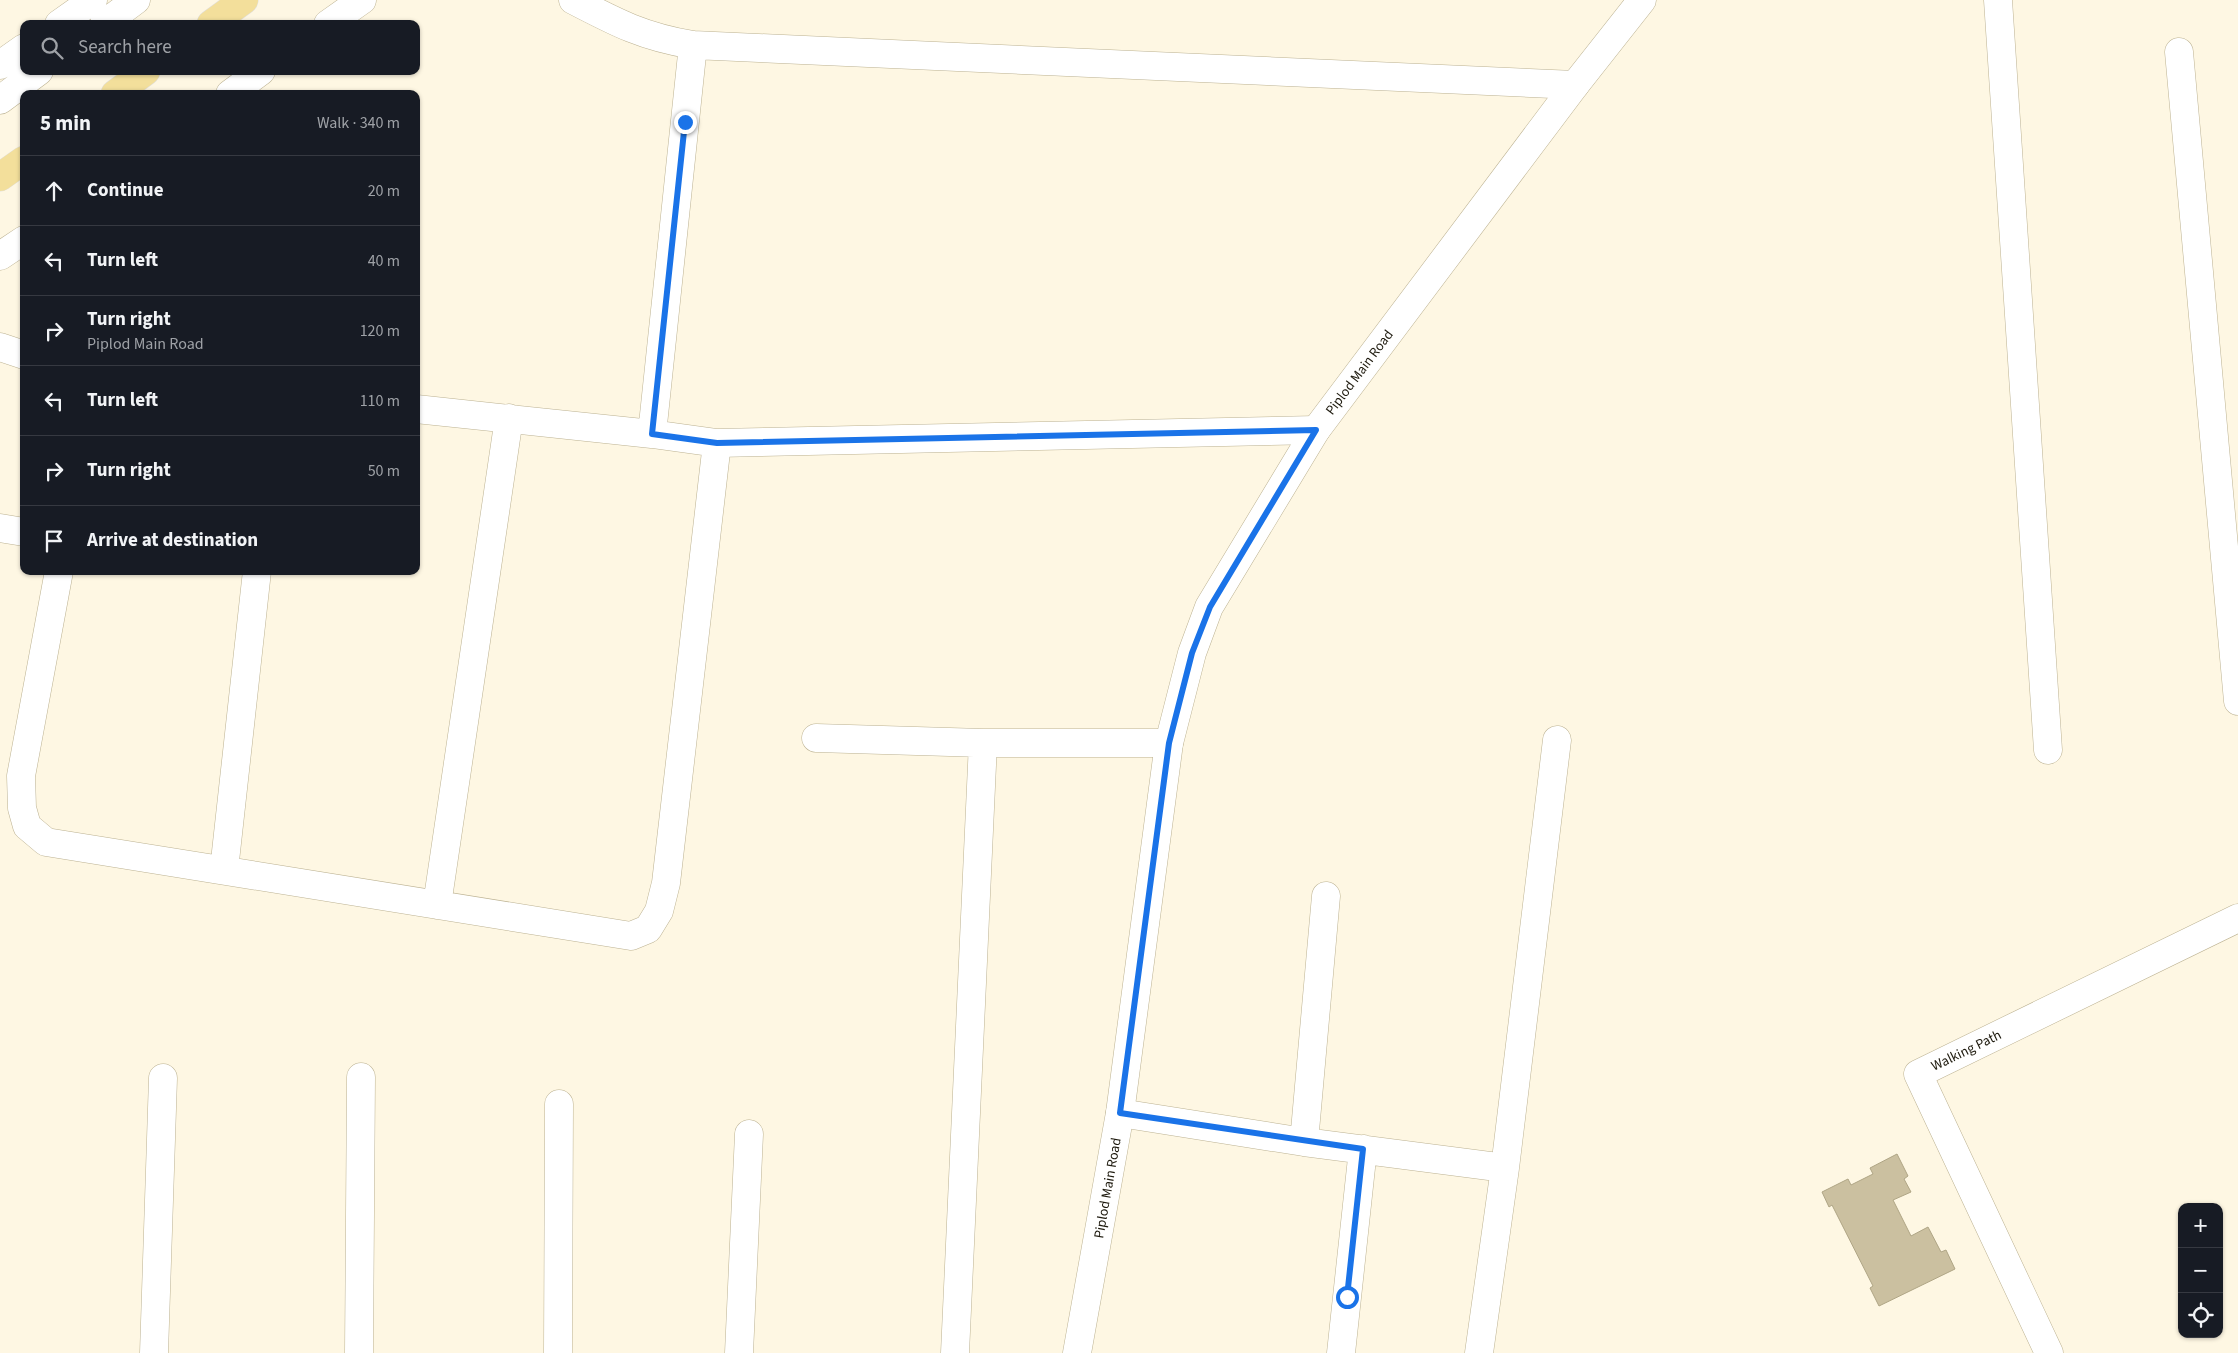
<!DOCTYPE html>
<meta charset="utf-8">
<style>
body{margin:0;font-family:"Source Sans 3",sans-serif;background:#20242c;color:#f1f3f6}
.controls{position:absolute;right:15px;bottom:15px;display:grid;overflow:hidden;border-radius:10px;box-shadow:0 1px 4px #0004}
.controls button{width:45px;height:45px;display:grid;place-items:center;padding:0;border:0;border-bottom:1px solid #363941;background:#171b24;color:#f1f3f6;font:25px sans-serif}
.stop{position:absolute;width:15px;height:15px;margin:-11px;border:4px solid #1a73e8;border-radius:50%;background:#fff}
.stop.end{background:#1a73e8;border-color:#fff;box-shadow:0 1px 5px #0008}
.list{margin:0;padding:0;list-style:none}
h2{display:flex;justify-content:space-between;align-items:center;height:65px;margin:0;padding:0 20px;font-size:21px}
h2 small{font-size:16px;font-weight:400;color:#9ea1a6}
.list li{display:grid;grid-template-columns:32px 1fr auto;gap:15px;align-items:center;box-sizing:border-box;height:70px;padding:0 20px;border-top:1px solid #363941}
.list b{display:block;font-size:19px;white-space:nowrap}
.list p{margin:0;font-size:16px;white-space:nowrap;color:#9ea1a6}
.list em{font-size:16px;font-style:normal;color:#9ea1a6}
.icon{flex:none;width:28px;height:28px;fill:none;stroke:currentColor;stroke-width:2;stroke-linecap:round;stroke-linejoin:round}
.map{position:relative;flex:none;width:2238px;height:1353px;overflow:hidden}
.search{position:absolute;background:#171b24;box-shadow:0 1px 4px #0004;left:20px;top:20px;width:400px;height:55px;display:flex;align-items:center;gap:12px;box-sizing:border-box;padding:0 18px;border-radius:10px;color:#9ea1a6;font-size:19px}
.panel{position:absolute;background:#171b24;box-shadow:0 1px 4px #0004;left:20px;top:90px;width:400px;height:485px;border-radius:10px}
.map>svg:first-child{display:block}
.building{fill:#cbc0a0;stroke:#afa585}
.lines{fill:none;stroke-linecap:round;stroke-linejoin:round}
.street-casing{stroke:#bcb292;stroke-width:29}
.secondary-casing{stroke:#bcb292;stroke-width:29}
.primary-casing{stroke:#e0dfdd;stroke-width:29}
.street{stroke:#fff;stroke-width:28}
.secondary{stroke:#fff;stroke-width:28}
.primary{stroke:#f3df9b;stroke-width:28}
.route{stroke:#1a73e8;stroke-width:6}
.labels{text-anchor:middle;stroke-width:5;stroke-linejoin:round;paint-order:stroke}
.street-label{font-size:14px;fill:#1e1a0e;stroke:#fff}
</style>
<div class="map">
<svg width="2238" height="1353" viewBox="0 0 2238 1353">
<rect width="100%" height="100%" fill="#fef7e3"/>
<path class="building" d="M1897 1154 1908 1176 1904 1179 1911 1192 1893 1200 1911 1236 1928 1227 1941 1252 1946 1250 1955 1269 1879 1306 1870 1288 1873 1286 1832 1205 1829 1207 1822 1192 1848 1179 1851 1185 1873 1174 1870 1168Z"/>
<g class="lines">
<defs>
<path id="street" d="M573 0C617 23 644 37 693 45L1575 85
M1998 0 2048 750
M2179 52 2238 701
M0 347 24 355
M416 409 652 434 717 443 1316 430
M652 434 693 45
M0 528 24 532
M59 571 21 776 22 808 27 826 46 842 631 936 648 929 659 911 666 883 717 443
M816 738 983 743H1169
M224 870 257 571
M437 905 509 418
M1120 1113 1304 1142 1505 1168
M1304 1142 1326 896
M154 1353 163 1078
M359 1353 361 1077
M558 1353 559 1104
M739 1353 749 1134
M955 1353 983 743
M1341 1353 1363 1149
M1479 1353 1505 1168 1557 740
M2049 1353 1918 1074 2238 918"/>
<path id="secondary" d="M59 24 93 0
M104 24 136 0
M328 24 362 0
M0 65 24 48
M230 94 261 71
M0 100 39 71
M0 256 24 240
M1077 1353 1120 1113 1169 743 1192 653 1209 607 1316 430 1575 85 1642 0"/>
<path id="primary" d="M211 24 244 0
M115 94 146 71
M0 177 24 160"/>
</defs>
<use href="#street" class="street-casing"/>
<use href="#secondary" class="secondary-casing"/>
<use href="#primary" class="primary-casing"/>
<use href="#street" class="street"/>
<use href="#secondary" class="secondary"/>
<use href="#primary" class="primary"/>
</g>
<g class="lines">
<path class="route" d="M685 122 652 434 717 443 1316 430 1210 607 1192 653 1169 743 1120 1113 1363 1149 1347 1297"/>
</g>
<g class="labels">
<g class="street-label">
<text transform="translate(1359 372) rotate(-53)" y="5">Piplod Main Road</text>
<text transform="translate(1966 1050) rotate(-26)" y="5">Walking Path</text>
<text transform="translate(1107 1188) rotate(-80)" y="5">Piplod Main Road</text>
</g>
</g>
</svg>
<div class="controls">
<button>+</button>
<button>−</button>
<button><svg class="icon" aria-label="locate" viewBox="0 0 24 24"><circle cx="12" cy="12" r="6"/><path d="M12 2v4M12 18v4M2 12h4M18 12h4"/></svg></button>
</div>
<div class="stop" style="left:1347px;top:1297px"></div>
<div class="stop end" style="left:685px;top:122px"></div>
<div class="search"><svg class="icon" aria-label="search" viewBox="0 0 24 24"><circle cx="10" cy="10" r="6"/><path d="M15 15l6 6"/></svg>Search here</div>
<section class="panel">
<h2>5 min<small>Walk · 340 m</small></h2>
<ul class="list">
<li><svg class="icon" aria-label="ahead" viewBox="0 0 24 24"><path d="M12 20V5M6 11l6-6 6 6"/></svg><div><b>Continue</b></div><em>20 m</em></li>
<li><svg class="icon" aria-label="left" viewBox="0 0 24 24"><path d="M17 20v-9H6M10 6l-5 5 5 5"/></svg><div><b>Turn left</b></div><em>40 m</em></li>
<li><svg class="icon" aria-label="right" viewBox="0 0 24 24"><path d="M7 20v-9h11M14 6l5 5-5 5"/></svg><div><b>Turn right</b><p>Piplod Main Road</p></div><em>120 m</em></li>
<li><svg class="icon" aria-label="left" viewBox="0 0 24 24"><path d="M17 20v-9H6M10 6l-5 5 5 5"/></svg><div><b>Turn left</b></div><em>110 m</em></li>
<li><svg class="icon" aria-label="right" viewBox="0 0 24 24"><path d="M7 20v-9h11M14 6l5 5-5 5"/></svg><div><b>Turn right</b></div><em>50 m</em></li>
<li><svg class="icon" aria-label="arrive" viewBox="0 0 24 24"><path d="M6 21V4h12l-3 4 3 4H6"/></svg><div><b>Arrive at destination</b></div></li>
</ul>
</section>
</div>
